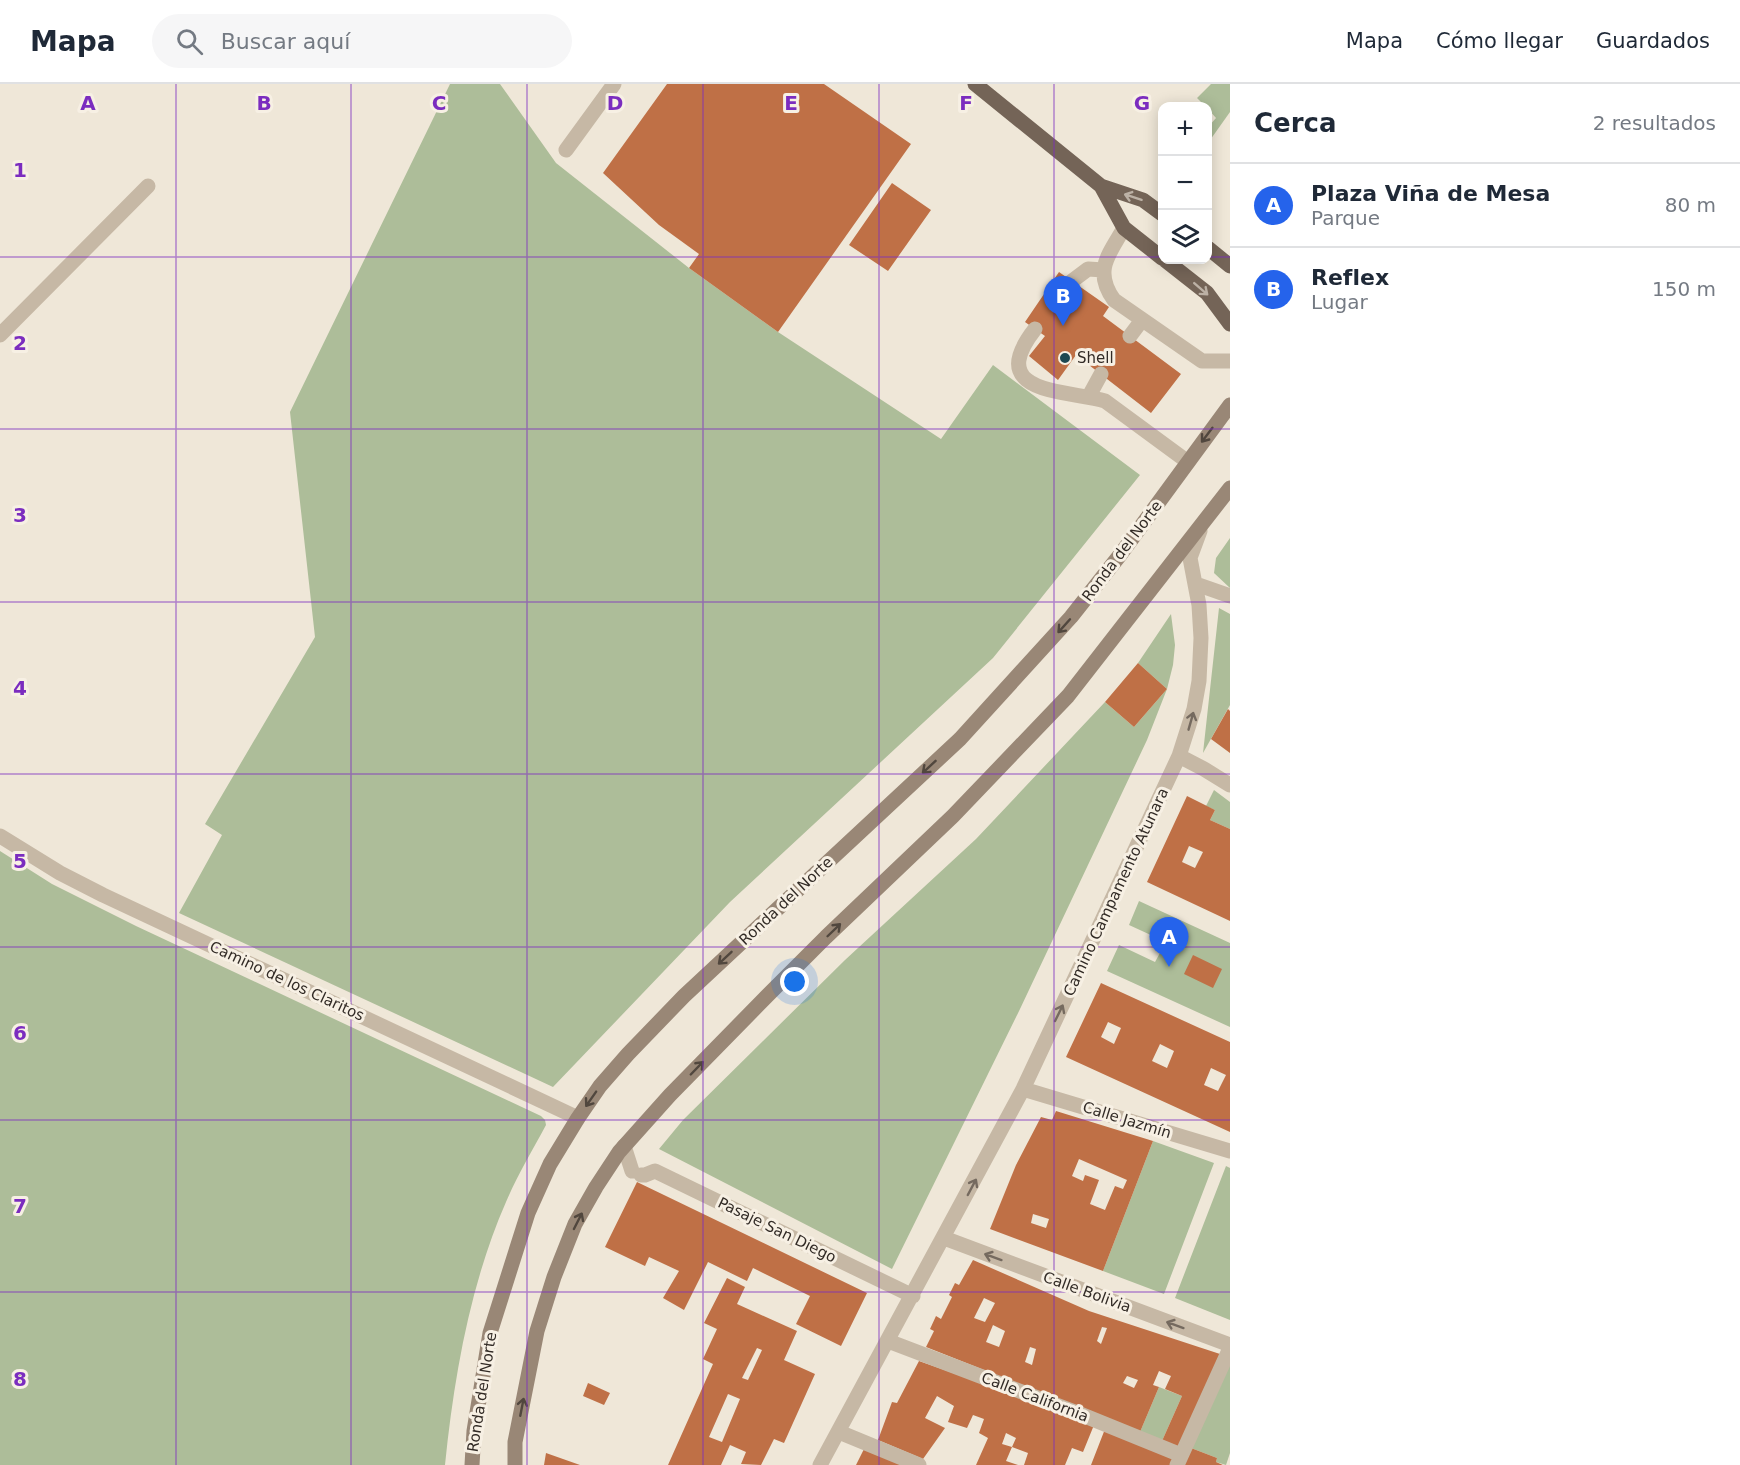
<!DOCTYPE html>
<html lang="es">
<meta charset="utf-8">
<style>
body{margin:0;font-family:"DejaVu Sans",sans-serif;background:#f6f6f7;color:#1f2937}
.controls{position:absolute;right:18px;top:18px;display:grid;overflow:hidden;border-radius:12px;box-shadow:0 3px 15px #0003}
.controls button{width:54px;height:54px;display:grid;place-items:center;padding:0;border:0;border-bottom:2px solid #e0e1e3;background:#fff;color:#1f2937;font:30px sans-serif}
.you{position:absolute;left:795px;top:898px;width:21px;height:21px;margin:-15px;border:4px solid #fff;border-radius:50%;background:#1a73e8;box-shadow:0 0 0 9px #1a73e833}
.badge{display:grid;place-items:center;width:39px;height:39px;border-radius:50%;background:#2563eb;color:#fff;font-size:20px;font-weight:700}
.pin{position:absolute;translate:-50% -50px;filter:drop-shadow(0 2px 3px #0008)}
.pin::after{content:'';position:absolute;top:32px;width:21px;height:18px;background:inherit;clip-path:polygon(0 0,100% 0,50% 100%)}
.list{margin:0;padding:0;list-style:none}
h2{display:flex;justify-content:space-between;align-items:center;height:78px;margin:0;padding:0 24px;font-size:26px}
h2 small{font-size:20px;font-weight:400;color:#747a83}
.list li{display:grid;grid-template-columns:39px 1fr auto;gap:18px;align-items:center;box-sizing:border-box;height:84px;padding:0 24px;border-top:2px solid #e0e1e3}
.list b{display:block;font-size:22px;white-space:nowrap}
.list p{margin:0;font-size:20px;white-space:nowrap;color:#747a83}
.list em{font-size:20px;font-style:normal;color:#747a83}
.icon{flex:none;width:33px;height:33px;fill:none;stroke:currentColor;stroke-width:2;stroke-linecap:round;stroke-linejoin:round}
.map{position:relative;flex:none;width:1230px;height:1381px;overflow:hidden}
header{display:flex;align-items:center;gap:36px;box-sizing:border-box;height:84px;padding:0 30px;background:#fff;border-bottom:2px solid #e0e1e3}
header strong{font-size:28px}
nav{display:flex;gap:33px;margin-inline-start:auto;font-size:21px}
.search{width:420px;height:54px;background:#f6f6f7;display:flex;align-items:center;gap:15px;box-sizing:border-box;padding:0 21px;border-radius:33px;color:#747a83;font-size:22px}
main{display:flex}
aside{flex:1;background:#fff}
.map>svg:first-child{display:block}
.green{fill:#adbd99}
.building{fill:#bf7046;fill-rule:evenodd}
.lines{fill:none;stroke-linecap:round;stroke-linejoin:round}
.lane{stroke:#c6b8a5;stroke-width:15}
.street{stroke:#c6b8a5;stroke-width:15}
.secondary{stroke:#998776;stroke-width:15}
.primary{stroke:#746457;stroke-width:15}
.oneway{stroke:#bcb1a5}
.oneway2{stroke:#51473e}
.oneway3{stroke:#756a5f}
.grid{fill:none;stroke:#7b2cbf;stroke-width:1.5;stroke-opacity:0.55}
.poi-dot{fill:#1e4851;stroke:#f7f0e4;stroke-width:2}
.labels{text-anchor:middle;stroke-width:6;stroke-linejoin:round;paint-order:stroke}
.poi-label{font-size:15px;fill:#322b26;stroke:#f7f0e4;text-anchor:start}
.street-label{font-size:15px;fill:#322b26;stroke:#f7f0e4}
.grid-label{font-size:20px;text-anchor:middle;font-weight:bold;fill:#7b2cbf;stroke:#f7f0e4;stroke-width:6;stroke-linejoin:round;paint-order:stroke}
</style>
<header>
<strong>Mapa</strong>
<div class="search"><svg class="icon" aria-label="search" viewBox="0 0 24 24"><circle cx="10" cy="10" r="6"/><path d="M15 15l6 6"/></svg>Buscar aquí</div>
<nav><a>Mapa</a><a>Cómo llegar</a><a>Guardados</a></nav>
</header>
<main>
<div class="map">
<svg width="1230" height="1381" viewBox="0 0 1230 1381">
<rect width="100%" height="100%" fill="#efe7d8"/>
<path class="green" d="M450 0H500L556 79 689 184 778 248 941 355 993 281 1140 391 993 574 730 818 553 1003 179 829 222 751 205 740 315 553 290 328Z
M1211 0H1230V28L1208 59V43L1216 34 1208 25V22H1205L1197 14Z
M1230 454V504L1214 489 1216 474Z
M1219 524 1230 530V621L1203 669Z
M1171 530 1175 561 1173 581 1167 605 1147 656 1020 925 892 1185 659 1065 683 1036 845 876 976 755 1105 618 1134 643 1167 605 1138 579Z
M1214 706 1230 718V745L1210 736 1215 726 1206 722Z
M0 767 52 800 136 842 541 1032 545 1036 546 1041C532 1067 517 1092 506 1118 470 1200 454 1293 445 1381H0Z
M1139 817 1230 859V943L1107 887 1119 861 1155 878 1166 858 1129 841Z
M1153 1057 1214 1079 1164 1210 1103 1187Z
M1226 1082 1230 1084V1236L1175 1214Z
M1230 1280V1369L1226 1381 1216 1378 1217 1374 1191 1364Z
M1159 1303 1182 1312 1162 1357 1140 1348Z"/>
<path class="building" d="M667 0H824L911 60 778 248 689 184 699 170 659 141 603 89Z
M892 99 931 126 888 187 849 161Z
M1059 188 1109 223 1103 232 1181 290 1151 329 1076 271 1058 296 1029 272 1045 252 1025 238Z
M1138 579 1167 605 1134 643 1105 618Z
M1228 625 1230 627V669L1211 655Z
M1187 712 1215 726 1210 736 1230 745V837L1147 798ZM1189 762 1203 768 1195 784 1182 778Z
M1193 871 1222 885 1213 904 1184 890Z
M1101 899 1230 958V1048L1066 973ZM1108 938 1121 944 1114 960 1101 953ZM1160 960 1174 967 1167 984 1152 977ZM1211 984 1226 991 1218 1007 1204 1001Z
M1056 1027 1153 1057 1103 1187 990 1145 1016 1081 1041 1033 1052 1036ZM1079 1075 1127 1096 1123 1105 1115 1102 1105 1126 1090 1120 1099 1096 1085 1091 1083 1097 1072 1092ZM1033 1130 1049 1135 1046 1144 1031 1139Z
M637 1098 867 1209 841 1262 796 1240 810 1212 753 1184 747 1197 708 1178 684 1226 663 1214 679 1187 649 1173 645 1182 605 1163Z
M973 1176 1089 1227 1220 1270 1178 1363 1162 1357 1182 1312 1165 1305 1171 1292 1159 1287 1153 1301 1159 1303 1140 1348 926 1263 934 1247 930 1245 936 1232 941 1235 952 1213 949 1211 955 1199 959 1201ZM984 1214 995 1219 985 1238 974 1234ZM993 1241 1005 1247 999 1263 986 1258ZM1102 1243 1107 1244 1101 1260 1097 1257ZM1030 1263 1036 1265 1032 1281 1025 1278ZM1127 1292 1138 1296 1134 1304 1123 1299Z
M727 1194 745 1203 737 1220 797 1247 784 1276 815 1290 784 1359 774 1355 761 1381 741 1380 746 1368 730 1361 721 1381H668L713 1280 703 1275 717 1245 704 1239ZM757 1264 762 1266 748 1296 742 1294ZM728 1310 740 1315 722 1358 709 1353Z
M919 1277 987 1301 1094 1341 1083 1368 1072 1364 1065 1381H1024L1028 1369 1012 1363 1016 1354 1006 1349 1002 1360 1012 1363 1006 1377 1018 1381H976L988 1354 979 1349 984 1335 973 1331 967 1344 948 1338 954 1322 937 1312 925 1334 945 1344 923 1375 878 1356 892 1318 897 1319Z
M588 1299 610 1309 604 1321 583 1312Z
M1105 1345 1175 1373 1172 1381H1091Z
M1191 1364 1217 1374 1216 1378 1223 1381H1184Z
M864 1365 903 1381H856Z
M546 1369 580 1381H544Z"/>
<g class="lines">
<path class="lane" d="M1124 144C1109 170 1093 187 1114 216L1202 277H1230
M1072 197 1088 185 1104 186
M1035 245C984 310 1065 306 1105 317L1188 378
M1130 252 1142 236
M1089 312 1101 290"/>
<path class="street" d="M566 66 614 0
M0 251 148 102
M1196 500 1230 512
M1179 672 1204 685 1230 701
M0 752 60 789 103 811 578 1034
M1023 1005 1230 1067
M624 1062 632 1087
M641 1091H645L655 1087 913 1212
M944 1154 1230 1261
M888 1257 1080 1330 1181 1371
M839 1348 919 1381
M820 1381 1023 1005 1179 672 1194 625 1199 597 1201 554 1199 521 1190 474 1200 447
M1177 1381 1230 1264"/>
<path class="secondary" d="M472 1381 474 1347 490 1249 528 1129 550 1080 578 1034 600 1002 628 970 684 912 960 655 1071 533 1120 471 1230 321
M515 1381V1358L537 1247 554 1193 575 1140 596 1103 619 1068 670 1011 768 911 826 853 953 732 1068 612 1230 404"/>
<path class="primary" d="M975 0 1101 102 1143 116 1162 130
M1101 102 1124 144 1162 174
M1208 164 1230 182
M1165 176 1207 209 1230 240"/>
</g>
<defs><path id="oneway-shaft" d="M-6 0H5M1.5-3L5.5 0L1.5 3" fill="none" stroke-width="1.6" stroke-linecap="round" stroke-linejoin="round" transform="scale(1.5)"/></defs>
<g class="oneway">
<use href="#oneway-shaft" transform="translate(1133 113) rotate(-162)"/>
<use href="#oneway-shaft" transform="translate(1201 205) rotate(41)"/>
</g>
<g class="oneway2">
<use href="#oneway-shaft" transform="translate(1207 351) rotate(127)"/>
<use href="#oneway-shaft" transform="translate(1064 542) rotate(132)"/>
<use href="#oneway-shaft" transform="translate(929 683) rotate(137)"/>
<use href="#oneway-shaft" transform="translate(834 846) rotate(-44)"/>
<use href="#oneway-shaft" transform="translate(725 874) rotate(137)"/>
<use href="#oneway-shaft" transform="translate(697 984) rotate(-46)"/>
<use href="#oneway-shaft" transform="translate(591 1015) rotate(125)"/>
<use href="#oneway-shaft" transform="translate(578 1137) rotate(-63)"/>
<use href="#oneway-shaft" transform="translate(522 1323) rotate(-79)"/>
</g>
<g class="oneway3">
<use href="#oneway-shaft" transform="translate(1191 637) rotate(-74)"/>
<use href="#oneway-shaft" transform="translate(1059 929) rotate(-64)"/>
<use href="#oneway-shaft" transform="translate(972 1103) rotate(-62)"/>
<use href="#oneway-shaft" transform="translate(993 1173) rotate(-160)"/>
<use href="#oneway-shaft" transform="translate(1175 1241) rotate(-160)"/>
</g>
<path class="grid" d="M176 0V1381M351 0V1381M527 0V1381M703 0V1381M879 0V1381M1054 0V1381M0 173H1162M1208 173H1230M0 345H1230M0 518H1230M0 690H1230M0 863H1230M0 1036H1230M0 1208H1230"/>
<circle class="poi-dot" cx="1065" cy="274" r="6"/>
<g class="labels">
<g class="poi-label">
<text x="1077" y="279">Shell</text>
</g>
<g class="street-label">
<text transform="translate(1122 467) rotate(-53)" y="5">Ronda del Norte</text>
<text transform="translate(1116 808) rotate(-65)" y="5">Camino Campamento Atunara</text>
<text transform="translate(786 817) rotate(-43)" y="5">Ronda del Norte</text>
<text transform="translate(287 897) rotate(25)" y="5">Camino de los Claritos</text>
<text transform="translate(1127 1036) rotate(17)" y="5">Calle Jazmín</text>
<text transform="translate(777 1146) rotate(26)" y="5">Pasaje San Diego</text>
<text transform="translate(1087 1208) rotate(20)" y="5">Calle Bolivia</text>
<text transform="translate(482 1308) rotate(-81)" y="5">Ronda del Norte</text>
<text transform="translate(1035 1313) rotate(21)" y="5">Calle California</text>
</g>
</g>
<g class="grid-label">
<text x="88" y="26">A</text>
<text x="264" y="26">B</text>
<text x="439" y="26">C</text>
<text x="615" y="26">D</text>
<text x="791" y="26">E</text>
<text x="966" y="26">F</text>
<text x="1142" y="26">G</text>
<text x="20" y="93">1</text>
<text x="20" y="266">2</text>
<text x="20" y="438">3</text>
<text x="20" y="611">4</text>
<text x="20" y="784">5</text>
<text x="20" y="956">6</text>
<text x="20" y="1129">7</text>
<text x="20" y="1302">8</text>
</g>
</svg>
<div class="controls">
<button>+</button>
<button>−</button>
<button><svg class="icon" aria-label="layers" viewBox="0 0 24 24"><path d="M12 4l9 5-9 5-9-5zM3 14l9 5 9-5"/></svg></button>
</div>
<div class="you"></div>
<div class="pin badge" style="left:1169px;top:883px">A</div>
<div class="pin badge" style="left:1063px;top:242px">B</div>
</div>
<aside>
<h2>Cerca<small>2 resultados</small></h2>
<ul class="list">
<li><span class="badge">A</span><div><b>Plaza Viña de Mesa</b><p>Parque</p></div><em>80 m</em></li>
<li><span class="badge">B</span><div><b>Reflex</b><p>Lugar</p></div><em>150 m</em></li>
</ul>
</aside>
</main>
